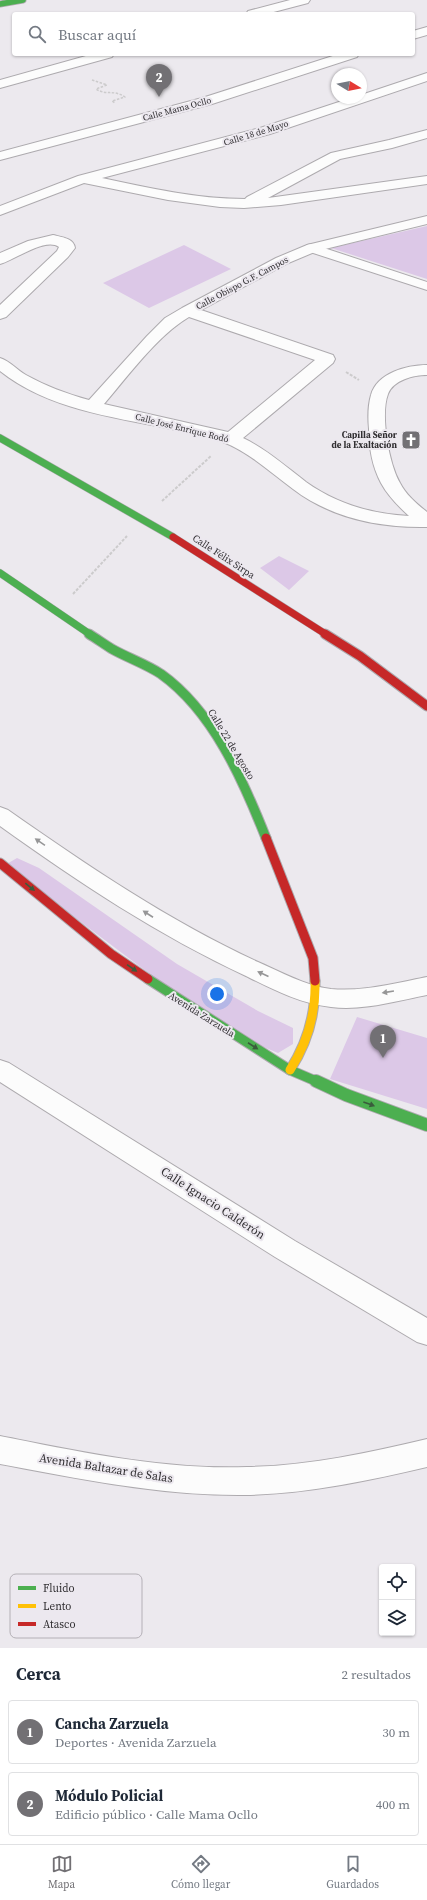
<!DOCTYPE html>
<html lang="es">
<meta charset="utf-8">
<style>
body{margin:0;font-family:"Source Serif 4",serif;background:#f6f6f7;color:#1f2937}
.controls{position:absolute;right:12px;bottom:12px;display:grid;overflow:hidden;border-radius:4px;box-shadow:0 1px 3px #0004}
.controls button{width:36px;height:36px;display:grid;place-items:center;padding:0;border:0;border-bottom:1px solid #e0e1e3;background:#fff;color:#1f2937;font:20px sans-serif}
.compass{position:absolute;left:331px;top:68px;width:36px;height:36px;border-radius:50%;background:#fff;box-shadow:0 1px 3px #0004;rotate:100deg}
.you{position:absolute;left:217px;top:994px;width:14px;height:14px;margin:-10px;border:3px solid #fff;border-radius:50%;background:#1a73e8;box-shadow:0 0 0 6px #1a73e833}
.badge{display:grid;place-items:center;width:26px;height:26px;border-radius:50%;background:#727074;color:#fff;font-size:13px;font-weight:700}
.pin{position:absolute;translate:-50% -33px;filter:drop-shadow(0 1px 2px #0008)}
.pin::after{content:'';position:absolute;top:21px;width:14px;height:12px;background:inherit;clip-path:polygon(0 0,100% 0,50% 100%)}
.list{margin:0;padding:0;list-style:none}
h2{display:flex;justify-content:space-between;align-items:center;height:52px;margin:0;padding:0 16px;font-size:17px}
h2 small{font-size:13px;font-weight:400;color:#747a83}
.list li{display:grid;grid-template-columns:26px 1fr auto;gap:12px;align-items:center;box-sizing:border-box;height:64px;margin:0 8px 8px;padding:0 8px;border:1px solid #e0e1e3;border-radius:4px}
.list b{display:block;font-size:15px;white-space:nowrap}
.list p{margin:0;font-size:13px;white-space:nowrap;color:#747a83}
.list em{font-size:13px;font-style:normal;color:#747a83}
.icon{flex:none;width:22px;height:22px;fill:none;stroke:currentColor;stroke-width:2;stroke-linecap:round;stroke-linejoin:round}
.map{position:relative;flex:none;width:427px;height:1648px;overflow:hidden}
.search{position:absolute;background:#fff;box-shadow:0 1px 3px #0004;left:12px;right:12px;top:12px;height:44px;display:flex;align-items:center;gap:10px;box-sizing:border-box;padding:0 14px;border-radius:4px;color:#747a83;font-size:15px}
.sheet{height:196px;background:#fff}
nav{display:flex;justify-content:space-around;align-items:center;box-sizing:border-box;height:56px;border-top:1px solid #e0e1e3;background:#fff;font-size:11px;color:#747a83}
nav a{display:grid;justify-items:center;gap:2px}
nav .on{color:#727074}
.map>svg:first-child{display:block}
.green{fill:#dcc8e7}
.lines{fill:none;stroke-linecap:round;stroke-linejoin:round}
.lane-casing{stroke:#adaaae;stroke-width:2}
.street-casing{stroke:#adaaae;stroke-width:2}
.fast-far3-casing{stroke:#adaaae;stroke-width:7}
.fast-far2-casing{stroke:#adaaae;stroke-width:8}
.fast-far1-casing{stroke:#adaaae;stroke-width:11}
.fast-casing{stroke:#adaaae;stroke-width:14}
.slow-casing{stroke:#adaaae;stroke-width:11}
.jam-far1-casing{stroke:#adaaae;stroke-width:8}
.jam-casing{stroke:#adaaae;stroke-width:11}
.path-far1{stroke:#cccbcc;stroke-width:1.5;stroke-dasharray:2.5 1.5;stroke-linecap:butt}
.path{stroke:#cccbcc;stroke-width:2;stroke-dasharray:3 1.5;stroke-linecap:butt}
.lane{fill:#fcfcfc;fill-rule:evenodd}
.street{fill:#fcfcfc;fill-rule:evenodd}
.fast-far3{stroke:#4caf50;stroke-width:5.5}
.fast-far2{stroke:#4caf50;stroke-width:7}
.fast-far1{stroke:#4caf50;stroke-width:9}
.fast{stroke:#4caf50;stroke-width:12}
.slow{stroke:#ffc107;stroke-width:9}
.jam-far1{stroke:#c62828;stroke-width:7}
.jam{stroke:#c62828;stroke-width:9}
.oneway{fill:#969697}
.oneway2{fill:#3a5c3c}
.labels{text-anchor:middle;stroke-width:4;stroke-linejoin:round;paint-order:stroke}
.far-street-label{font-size:9px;fill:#312f32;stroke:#ece8ef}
.far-poi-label{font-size:9px;font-weight:bold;fill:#312f32;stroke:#ece8ef;text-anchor:end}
.street-label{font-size:10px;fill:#312f32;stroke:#ece8ef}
.near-street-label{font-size:12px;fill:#312f32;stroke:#ece8ef}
.key{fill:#ece8ef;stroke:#b4b0b6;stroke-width:1}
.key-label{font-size:11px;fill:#312f32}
</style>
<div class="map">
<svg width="427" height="1648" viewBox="0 0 427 1648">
<rect width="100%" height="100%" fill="#ece9ee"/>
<path class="green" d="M427 226V279L331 248Z
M184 245 231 269 149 308 103 283Z
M279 556 309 571 289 590 260 568Z
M17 858 39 868 177 964 258 1011 293 1028V1044L278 1053 227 1032 5 865Z
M357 1017 427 1038V1109L330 1079Z"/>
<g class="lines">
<defs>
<path id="lane" d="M312 244 427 282V290L307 251 305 248 307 245Z"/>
<path id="street" d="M290 0H310L308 3 266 14H246L248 11Z
M427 27V35L413 39V31Z
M93 54H114L112 57 0 88V80Z
M339 54H359L357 57 212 104 0 160V152L202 98Z
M427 73V81L270 134 102 178C149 188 197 199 245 199L247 197 331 153 389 140 427 130V138L392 148 340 159 268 198 427 176V184L281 205 244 208 220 207 168 200 84 183 0 215V206L78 176 260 128 351 98H361V95Z
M427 216V224L317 251 286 264 201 310 333 355 335 359 333 363 243 438C266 449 285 466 306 482 337 504 371 514 409 516 398 506 388 496 381 483 372 466 369 448 369 429 368 419 368 405 371 395 377 373 407 365 427 365V375C414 375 393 380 388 394 380 415 389 464 400 483 406 495 417 504 427 512V527C380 528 331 518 293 489 270 472 249 452 223 442 205 435 186 432 167 428 111 417 46 408 0 371V358C10 361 17 370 26 375 46 386 67 394 89 400L147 336 165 318 182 308 276 258 307 245ZM189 317 315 360 228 432 104 404C129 375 157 336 189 317Z
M53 235C61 237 74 238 75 248L68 257 6 317 0 319V305L57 251 59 247C45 237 15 260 0 264V253L28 241Z
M0 807 8 810C88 866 169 921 258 962 281 972 306 986 331 989 363 992 396 983 427 977V995C396 1001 363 1011 331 1007 301 1004 272 989 246 976 158 935 78 882 0 826Z
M0 1060 9 1063 295 1241 427 1318V1345L417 1342 275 1257 0 1082Z
M0 1436C81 1452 164 1470 247 1467 308 1466 368 1453 427 1439V1467C367 1481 307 1494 245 1495 162 1496 81 1479 0 1464Z"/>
<path id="fast-far3" d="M0 4 23 0"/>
<path id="fast-far2" d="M0 438 173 537
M0 573 91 635"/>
<path id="fast-far1" d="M89 634C97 639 104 644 112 649 128 658 146 664 161 674 213 711 243 780 266 838
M148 979 290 1070 318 1082"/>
<path id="fast" d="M316 1081 346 1095 427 1125"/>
<path id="slow" d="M290 1070C308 1042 316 1014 315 981"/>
<path id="jam-far1" d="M173 537 327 635"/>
<path id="jam" d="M325 634 360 656 427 706
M266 838 313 958 315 981
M0 863 111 954 148 979"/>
</defs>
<use href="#lane" class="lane-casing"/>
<use href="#street" class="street-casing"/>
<use href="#fast-far3" class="fast-far3-casing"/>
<use href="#fast-far2" class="fast-far2-casing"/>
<use href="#fast-far1" class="fast-far1-casing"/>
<use href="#fast" class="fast-casing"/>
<use href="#slow" class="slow-casing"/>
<use href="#jam-far1" class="jam-far1-casing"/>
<use href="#jam" class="jam-casing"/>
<path class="path-far1" d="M92 80 107 85 96 89C107 96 113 89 125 97L112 101 115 103"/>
<path class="path" d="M346 372 359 380
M162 501 211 456
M73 594 127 536"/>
<use href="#lane" class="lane"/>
<use href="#street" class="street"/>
<use href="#fast-far3" class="fast-far3"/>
<use href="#fast-far2" class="fast-far2"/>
<use href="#fast-far1" class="fast-far1"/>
<use href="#fast" class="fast"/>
<use href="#slow" class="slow"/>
<use href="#jam-far1" class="jam-far1"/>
<use href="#jam" class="jam"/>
</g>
<defs><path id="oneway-solid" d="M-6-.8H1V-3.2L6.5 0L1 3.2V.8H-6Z"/></defs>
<g class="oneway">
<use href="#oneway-solid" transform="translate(40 842) rotate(-146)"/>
<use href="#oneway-solid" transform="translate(148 914) rotate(-147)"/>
<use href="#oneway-solid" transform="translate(263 974) rotate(-156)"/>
<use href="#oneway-solid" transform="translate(388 992) rotate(171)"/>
</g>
<g class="oneway2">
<use href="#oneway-solid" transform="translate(30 887) rotate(39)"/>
<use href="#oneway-solid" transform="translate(132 968) rotate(34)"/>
<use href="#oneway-solid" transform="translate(253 1046) rotate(33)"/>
<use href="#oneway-solid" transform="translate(369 1104) rotate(20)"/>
</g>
<defs>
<symbol id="church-square" viewBox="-11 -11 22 22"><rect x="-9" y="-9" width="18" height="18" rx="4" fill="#727074" stroke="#ece8ef"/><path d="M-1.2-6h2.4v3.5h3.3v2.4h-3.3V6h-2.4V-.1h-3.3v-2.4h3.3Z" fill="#fff"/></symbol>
</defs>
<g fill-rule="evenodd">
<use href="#church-square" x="400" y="429" width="22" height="22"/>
</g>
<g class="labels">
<g class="far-street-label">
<text transform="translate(177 109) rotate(-15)" y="3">Calle Mama Ocllo</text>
<text transform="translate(256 133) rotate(-17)" y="3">Calle 18 de Mayo</text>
<text transform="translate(242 283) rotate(-28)" y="3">Calle Obispo G.F. Campos</text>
<text transform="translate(182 428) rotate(14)" y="3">Calle José Enrique Rodó</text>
</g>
<g class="far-poi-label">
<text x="397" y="438">Capilla Señor<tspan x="397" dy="10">de la Exaltación</tspan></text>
</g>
<g class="street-label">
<text transform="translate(224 556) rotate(33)" y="4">Calle Félix Sirpa</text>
<text transform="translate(232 744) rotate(59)" y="4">Calle 22 de Agosto</text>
<text transform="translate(202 1014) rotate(32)" y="4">Avenida Zarzuela</text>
</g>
<g class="near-street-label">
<text transform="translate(213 1203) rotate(33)" y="4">Calle Ignacio Calderón</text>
<text transform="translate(106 1468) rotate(9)" y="4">Avenida Baltazar de Salas</text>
</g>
</g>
<rect x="10" y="1574" width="132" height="64" rx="6" class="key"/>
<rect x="18" y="1586" width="18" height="4" fill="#4caf50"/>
<rect x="18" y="1604" width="18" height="4" fill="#ffc107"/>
<rect x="18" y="1622" width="18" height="4" fill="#c62828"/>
<g class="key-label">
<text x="43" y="1592">Fluido</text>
<text x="43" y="1610">Lento</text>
<text x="43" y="1628">Atasco</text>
</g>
</svg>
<div class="controls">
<button><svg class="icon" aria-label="locate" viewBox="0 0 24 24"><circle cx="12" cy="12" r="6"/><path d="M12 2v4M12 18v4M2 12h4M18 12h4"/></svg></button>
<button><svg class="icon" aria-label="layers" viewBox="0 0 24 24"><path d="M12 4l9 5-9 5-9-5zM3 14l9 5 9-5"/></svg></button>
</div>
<svg class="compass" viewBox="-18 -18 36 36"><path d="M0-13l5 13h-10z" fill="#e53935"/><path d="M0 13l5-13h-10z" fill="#747a83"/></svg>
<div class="you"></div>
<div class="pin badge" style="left:383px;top:1058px">1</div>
<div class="pin badge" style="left:159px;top:97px">2</div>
<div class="search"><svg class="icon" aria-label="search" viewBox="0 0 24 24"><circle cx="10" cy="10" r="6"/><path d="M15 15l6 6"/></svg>Buscar aquí</div>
</div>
<section class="sheet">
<h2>Cerca<small>2 resultados</small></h2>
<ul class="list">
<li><span class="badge">1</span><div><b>Cancha Zarzuela</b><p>Deportes · Avenida Zarzuela</p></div><em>30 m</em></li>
<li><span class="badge">2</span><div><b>Módulo Policial</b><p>Edificio público · Calle Mama Ocllo</p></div><em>400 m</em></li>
</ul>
</section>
<nav>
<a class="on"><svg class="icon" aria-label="map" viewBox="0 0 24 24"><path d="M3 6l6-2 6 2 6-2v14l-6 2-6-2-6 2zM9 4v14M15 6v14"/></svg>Mapa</a>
<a><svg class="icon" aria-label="directions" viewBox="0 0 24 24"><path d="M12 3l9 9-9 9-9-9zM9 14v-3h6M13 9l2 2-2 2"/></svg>Cómo llegar</a>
<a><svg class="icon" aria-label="saved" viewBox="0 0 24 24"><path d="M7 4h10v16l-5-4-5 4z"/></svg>Guardados</a>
</nav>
